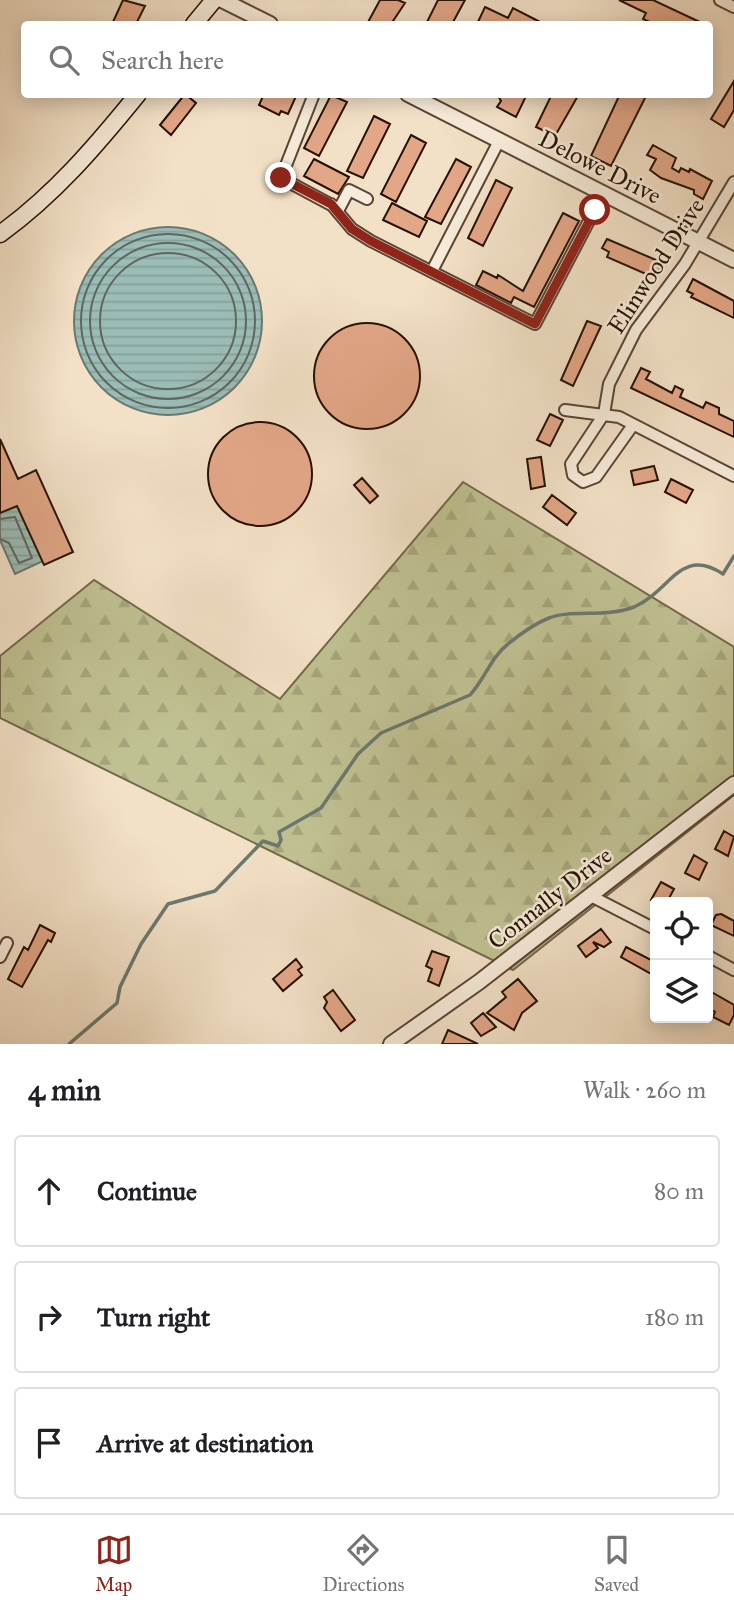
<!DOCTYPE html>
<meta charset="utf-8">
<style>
body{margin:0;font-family:"IM FELL Great Primer",serif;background:#f2f2f2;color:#202124}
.controls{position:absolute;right:21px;bottom:21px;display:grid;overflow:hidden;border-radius:7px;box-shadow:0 4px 18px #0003}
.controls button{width:63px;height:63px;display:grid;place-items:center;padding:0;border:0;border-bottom:2px solid #e0e0e0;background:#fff;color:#202124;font:35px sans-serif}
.stop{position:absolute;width:21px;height:21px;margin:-16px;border:5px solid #8f2418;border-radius:50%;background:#fff}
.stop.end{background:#8f2418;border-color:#fff;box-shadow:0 2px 7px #0008}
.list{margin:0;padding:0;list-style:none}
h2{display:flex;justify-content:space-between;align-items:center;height:91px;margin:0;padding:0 28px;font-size:30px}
h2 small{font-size:23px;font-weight:400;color:#757577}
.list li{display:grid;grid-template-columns:46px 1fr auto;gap:21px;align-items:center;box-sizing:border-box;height:112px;margin:0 14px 14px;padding:0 14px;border:2px solid #e0e0e0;border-radius:7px}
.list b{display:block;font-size:26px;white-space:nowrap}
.list em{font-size:23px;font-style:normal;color:#757577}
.icon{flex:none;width:38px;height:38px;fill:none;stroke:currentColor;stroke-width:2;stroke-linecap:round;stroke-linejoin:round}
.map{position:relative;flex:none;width:734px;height:1044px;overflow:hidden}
.search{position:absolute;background:#fff;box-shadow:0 4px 18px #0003;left:21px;right:21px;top:21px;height:77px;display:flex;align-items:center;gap:18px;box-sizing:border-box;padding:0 24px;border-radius:7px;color:#757577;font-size:26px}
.sheet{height:469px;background:#fff}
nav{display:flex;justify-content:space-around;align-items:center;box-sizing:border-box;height:98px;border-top:2px solid #e0e0e0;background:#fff;font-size:19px;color:#757577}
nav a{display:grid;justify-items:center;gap:4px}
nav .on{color:#8f2418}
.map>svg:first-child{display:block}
.forest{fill:url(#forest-firs);stroke:#73684b;stroke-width:2}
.water{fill:url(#water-rules);stroke:#6c786f;stroke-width:2}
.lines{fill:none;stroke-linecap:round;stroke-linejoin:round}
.shore{stroke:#60665e;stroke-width:2}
.stream{stroke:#6c786f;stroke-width:3.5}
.building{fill:#e3a787;stroke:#261004;stroke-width:2}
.minor-casing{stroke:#594435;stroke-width:14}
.tertiary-casing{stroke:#594435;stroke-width:18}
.secondary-casing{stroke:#261004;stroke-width:19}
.minor{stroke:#f7ecdb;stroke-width:10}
.tertiary{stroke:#f7ecdb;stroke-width:14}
.secondary{stroke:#f7ecdb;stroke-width:16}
.route{stroke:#8f2418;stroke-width:9}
.labels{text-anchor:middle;stroke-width:5;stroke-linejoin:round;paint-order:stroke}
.street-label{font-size:24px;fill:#261004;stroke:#f7ecdb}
</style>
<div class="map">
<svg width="734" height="1044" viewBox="0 0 734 1044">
<defs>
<pattern id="forest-firs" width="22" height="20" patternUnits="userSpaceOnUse" patternTransform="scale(1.75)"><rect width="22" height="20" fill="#c0c192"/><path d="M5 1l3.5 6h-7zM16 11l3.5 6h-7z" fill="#a5a57c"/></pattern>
<pattern id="water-rules" width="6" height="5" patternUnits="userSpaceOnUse" patternTransform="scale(1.75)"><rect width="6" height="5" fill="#9bbdb7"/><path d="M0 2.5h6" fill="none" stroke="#85a19c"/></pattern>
</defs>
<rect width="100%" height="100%" fill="#f3e1c7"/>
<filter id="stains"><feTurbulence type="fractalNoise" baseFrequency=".00286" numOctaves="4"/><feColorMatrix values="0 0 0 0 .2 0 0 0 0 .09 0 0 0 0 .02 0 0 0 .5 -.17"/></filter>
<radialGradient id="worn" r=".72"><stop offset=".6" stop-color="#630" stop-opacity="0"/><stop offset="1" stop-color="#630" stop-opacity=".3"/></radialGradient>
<path class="forest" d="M463 482 734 647V795L513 970 0 718V656L94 580 280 699Z"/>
<path class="water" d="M74 321a94 94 0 1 1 188 0a94 94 0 1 1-188 0Z
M17 506 43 561 15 574 0 540V513Z"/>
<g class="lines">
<path class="shore" d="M81 321a87 87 0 1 1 174 0a87 87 0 1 1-174 0Z
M90 321a78 78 0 1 1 156 0a78 78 0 1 1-156 0Z
M100 321a68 68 0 1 1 136 0a68 68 0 1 1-136 0Z
M0 519 15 517 32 558 19 563 9 543 0 539"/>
<path class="stream" d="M69 1044 117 1003 120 987 141 944 168 904 215 891 263 841 278 846 281 840 279 832 321 808 358 754 381 733 470 695C485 679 491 657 508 644 519 635 536 623 549 618 571 609 606 618 634 607 671 591 680 546 723 574L734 556"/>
</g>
<path class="building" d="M123 0 145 6 136 24 113 22Z
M380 0H398L405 3 391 24H367Z
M438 0H465L452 24H426Z
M619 0H653L704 24H654L643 19 646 13Z
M485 7 508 18 513 8 544 24H477Z
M734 81V110L724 127 711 119Z
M185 94 196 103 171 135 160 125Z
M264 94H297L288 114 281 111 279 115 259 105Z
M497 94H527L516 117 497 107 501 101Z
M552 94H579L555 136 536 127Z
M620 94H647L611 166 591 156Z
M331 95 347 102 319 156 304 148Z
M374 116 390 124 363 178 347 171Z
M411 135 426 143 396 202 381 194Z
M653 145 676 158 672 168 679 172 681 168 689 172 690 169 712 181 703 199 694 194V190L661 178 650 170 656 159 647 155Z
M314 159 349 177 338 194 304 176Z
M456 159 471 167 441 224 425 217Z
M496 180 512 188 483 246 468 238Z
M392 203 427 221 419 237 383 220Z
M563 213 579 221 534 307 514 297 511 303 476 285 483 271 497 278 498 275 523 291Z
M607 239 663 263 655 278 607 257 609 252 602 248Z
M693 279 734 301V318L691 297 693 294 687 291Z
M587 321 601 326 573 386 561 380Z
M314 376a53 53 0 1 1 106 0a53 53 0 1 1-106 0Z
M641 368 650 372 646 379 672 393 675 386 683 390 680 397 703 408 706 402 719 408V414L734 421V437L631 388Z
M550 414 563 420 550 446 537 440Z
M208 474a52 52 0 1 1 104 0a52 52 0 1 1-104 0Z
M0 439 18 479 36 470 73 552 44 565 17 506 0 513Z
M541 457 545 486 531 489 527 459Z
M654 466 658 480 634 485 631 471Z
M362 478 378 496 370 503 354 485Z
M671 479 693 490 686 503 665 492Z
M552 495 576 513 567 525 543 507Z
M724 831 734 837 728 856 715 849Z
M694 855 707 863 699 880 685 873Z
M661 882 674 889 667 902 651 900Z
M721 914 734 921V936L711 925 716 915Z
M40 925 55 933 51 942 48 940 22 987 8 979 24 947 28 950Z
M601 929 611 942 604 947 593 942 598 948 586 957 578 946Z
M626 947 655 962V976L621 957Z
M432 951 449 957 439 986 428 981 432 969 426 966Z
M296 959 302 967 298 970 302 975 283 991 273 979Z
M518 979 537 1001 522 1013 514 1030 487 1013 506 997 502 992Z
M333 990 355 1020 341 1031 324 1008 327 1002 324 997Z
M708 990 734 1005V1015L729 1025 713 1017 715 1012 708 1008Z
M483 1013 496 1027 481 1036 471 1023Z
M448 1030 478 1044H442Z"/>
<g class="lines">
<defs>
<path id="minor" d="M720 0 734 7
M314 94 281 178 339 209 349 190 367 199
M331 204 352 229 371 241 535 324 603 194
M432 271 499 141
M565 410 619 417 734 476
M633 425 596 477 583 482 573 475 571 464 604 414 609 384 636 330 685 264 734 182
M591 896 655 929
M708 956 734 970
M0 957 7 943"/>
<path id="tertiary" d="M222 0 270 24
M408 94 734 260
M391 1044 479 982 734 784"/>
<path id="secondary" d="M194 24 214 0
M0 234C54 195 95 147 138 94"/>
</defs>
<use href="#minor" class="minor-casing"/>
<use href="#tertiary" class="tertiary-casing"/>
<use href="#secondary" class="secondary-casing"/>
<use href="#minor" class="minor"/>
<use href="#tertiary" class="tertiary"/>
<use href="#secondary" class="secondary"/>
</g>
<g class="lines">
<path class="route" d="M281 178 331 204 352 229 371 241 535 324 595 210"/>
</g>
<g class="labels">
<g class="street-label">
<text transform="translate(600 167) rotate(27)" y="8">Delowe Drive</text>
<text transform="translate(656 266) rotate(-57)" y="8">Elinwood Drive</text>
<text transform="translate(550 898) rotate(-38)" y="8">Connally Drive</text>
</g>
</g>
<rect width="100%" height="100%" filter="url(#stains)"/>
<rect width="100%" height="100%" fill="url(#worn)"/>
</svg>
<div class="controls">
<button><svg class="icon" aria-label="locate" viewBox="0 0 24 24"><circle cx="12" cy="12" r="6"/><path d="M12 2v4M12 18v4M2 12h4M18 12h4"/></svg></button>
<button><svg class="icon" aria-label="layers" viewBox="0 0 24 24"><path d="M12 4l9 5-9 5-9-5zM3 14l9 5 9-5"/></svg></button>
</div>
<div class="stop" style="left:595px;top:210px"></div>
<div class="stop end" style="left:281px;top:178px"></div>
<div class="search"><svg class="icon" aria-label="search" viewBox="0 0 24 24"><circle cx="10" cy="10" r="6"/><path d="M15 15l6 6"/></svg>Search here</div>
</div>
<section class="sheet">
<h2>4 min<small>Walk · 260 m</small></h2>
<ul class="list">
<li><svg class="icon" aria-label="ahead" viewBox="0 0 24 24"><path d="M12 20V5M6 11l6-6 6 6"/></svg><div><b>Continue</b></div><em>80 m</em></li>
<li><svg class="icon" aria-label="right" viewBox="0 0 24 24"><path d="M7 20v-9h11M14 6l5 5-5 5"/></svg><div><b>Turn right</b></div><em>180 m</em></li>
<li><svg class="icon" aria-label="arrive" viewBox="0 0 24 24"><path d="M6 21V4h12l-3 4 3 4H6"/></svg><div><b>Arrive at destination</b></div></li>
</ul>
</section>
<nav>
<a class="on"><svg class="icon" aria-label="map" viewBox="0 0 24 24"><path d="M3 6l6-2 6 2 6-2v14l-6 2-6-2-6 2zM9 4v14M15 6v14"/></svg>Map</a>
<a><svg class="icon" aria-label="directions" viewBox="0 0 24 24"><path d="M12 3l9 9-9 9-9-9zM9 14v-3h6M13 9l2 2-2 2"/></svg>Directions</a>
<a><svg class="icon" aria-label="saved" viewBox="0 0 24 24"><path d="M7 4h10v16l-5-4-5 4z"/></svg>Saved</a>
</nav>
